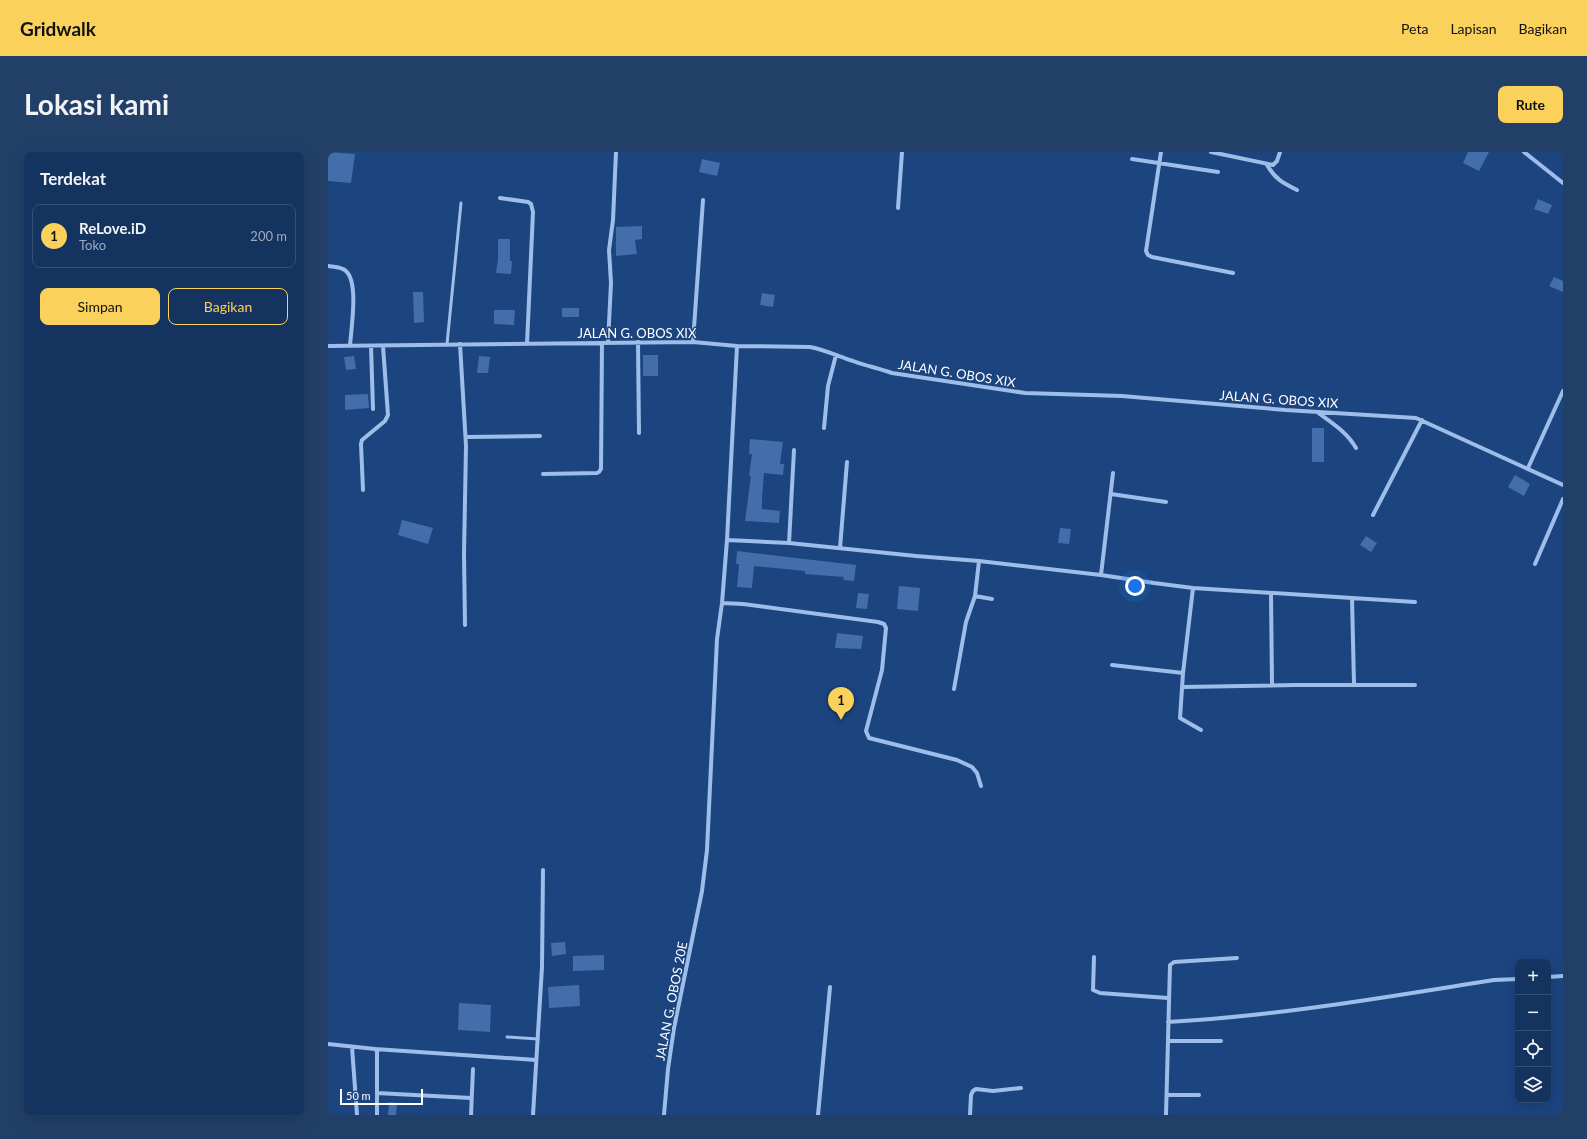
<!DOCTYPE html>
<html lang="id">
<meta charset="utf-8">
<style>
body{margin:0;font-family:Lato,sans-serif;background:#223f68;color:#f1f3f6}
.controls{position:absolute;right:12px;bottom:12px;display:grid;overflow:hidden;border-radius:8px;box-shadow:0 4px 16px #0002}
.controls button{width:36px;height:36px;display:grid;place-items:center;padding:0;border:0;border-bottom:1px solid #344e74;background:#15335f;color:#f1f3f6;font:20px sans-serif}
.scale{position:absolute;left:12px;bottom:10px;width:83px;box-sizing:border-box;padding-left:4px;border:2px solid #fff;border-top:0;font-size:11px;line-height:14px;white-space:nowrap;color:#fff;-webkit-text-stroke:3px #1c447f;paint-order:stroke}
.you{position:absolute;left:807px;top:434px;width:14px;height:14px;margin:-10px;border:3px solid #fff;border-radius:50%;background:#1a73e8;box-shadow:0 0 0 6px #1a73e833}
.badge{display:grid;place-items:center;width:26px;height:26px;border-radius:50%;background:#fad15b;color:#111;font-size:13px;font-weight:700}
.pin{position:absolute;translate:-50% -33px;filter:drop-shadow(0 1px 2px #0008)}
.pin::after{content:'';position:absolute;top:21px;width:14px;height:12px;background:inherit;clip-path:polygon(0 0,100% 0,50% 100%)}
.list{margin:0;padding:0;list-style:none}
h2{display:flex;justify-content:space-between;align-items:center;height:52px;margin:0;padding:0 16px;font-size:17px}
h2 small{font-size:13px;font-weight:400;color:#9daabd}
.list li{display:grid;grid-template-columns:26px 1fr auto;gap:12px;align-items:center;box-sizing:border-box;height:64px;margin:0 8px 8px;padding:0 8px;border:1px solid #344e74;border-radius:8px}
.list b{display:block;font-size:15px;white-space:nowrap}
.list p{margin:0;font-size:13px;white-space:nowrap;color:#9daabd}
.list em{font-size:13px;font-style:normal;color:#9daabd}
.actions{display:flex;gap:8px;padding:12px 16px}
.actions a{flex:1;padding:9px 0;border:1px solid #fad15b;border-radius:8px;text-align:center;font-size:14px;color:#fad15b}
.actions .main{background:#fad15b;color:#111}
.icon{flex:none;width:22px;height:22px;fill:none;stroke:currentColor;stroke-width:2;stroke-linecap:round;stroke-linejoin:round}
.map{position:relative;flex:none;width:1235px;height:963px;overflow:hidden;border-radius:8px}
header{display:flex;align-items:center;gap:24px;box-sizing:border-box;height:56px;padding:0 20px;background:#fad15b;color:#111}
header strong{font-size:19px}
nav{display:flex;gap:22px;margin-inline-start:auto;font-size:14px}
.intro{display:flex;align-items:center;justify-content:space-between;box-sizing:border-box;height:96px;padding:0 24px}
h1{margin:0;font-size:28px}
.button{padding:10px 18px;border-radius:8px;background:#fad15b;color:#111;font-size:14px;font-weight:700}
main{display:flex;gap:24px;padding:0 24px}
aside{flex:1;background:#15335f;border-radius:8px;box-shadow:0 4px 16px #0002}
.map>svg:first-child{display:block}
.building{fill:#446ea9}
.lines{fill:none;stroke-linecap:round;stroke-linejoin:round}
.service{stroke:#9ebee9;stroke-width:3}
.minor{stroke:#9ebee9;stroke-width:4}
.labels{text-anchor:middle;stroke-width:3;stroke-linejoin:round;paint-order:stroke}
.street-label{font-size:13px;fill:#fff;stroke:#1c447f}
</style>
<header>
<strong>Gridwalk</strong>
<nav><a>Peta</a><a>Lapisan</a><a>Bagikan</a></nav>
</header>
<div class="intro"><h1>Lokasi kami</h1><a class="button">Rute</a></div>
<main>
<aside>
<h2>Terdekat<small></small></h2>
<ul class="list">
<li><span class="badge">1</span><div><b>ReLove.iD</b><p>Toko</p></div><em>200 m</em></li>
</ul>
<div class="actions"><a class="main">Simpan</a><a>Bagikan</a></div>
</aside>
<div class="map">
<svg width="1235" height="963" viewBox="0 0 1235 963">
<rect width="100%" height="100%" fill="#1c447f"/>
<path class="building" d="M0 0 27 2 23 31 0 29Z
M1140 0H1161L1151 19 1135 11Z
M374 7 392 11 389 24 371 20Z
M1210 47 1224 53 1220 62 1206 57Z
M314 74V87L307 88 309 102 288 104V75Z
M170 87H182V109H184L183 122 168 121 170 108Z
M1226 125 1235 129V140L1221 134Z
M85 140H95L96 170 86 171Z
M434 141 447 143 445 155 432 153Z
M234 156H251V165H234Z
M166 158H187L186 173 166 172Z
M315 203H330V224H315Z
M26 204 28 217 18 218 16 205Z
M151 204 162 205 160 221H149Z
M40 242 41 256 17 258V243Z
M984 276H996V310H984Z
M422 287 455 290 452 312H456L455 323 436 321 434 345V357L452 359 451 371 417 369 423 324H421L424 302H421Z
M1187 323 1202 332 1196 344 1180 335Z
M74 368 105 376 100 392 70 383Z
M732 376 743 377 741 392 730 391Z
M1038 384 1049 391 1043 400 1032 393Z
M409 399 528 413 526 429 515 428 516 425 477 422V419L426 414 424 436 409 435 411 412H408Z
M571 434 592 436 590 459 569 457Z
M530 441 541 442 539 457 528 456Z
M509 481 535 484 533 497 507 496Z
M237 790 238 802 224 804 223 791Z
M276 803V818L245 819V804Z
M251 833 252 854 221 856 220 835Z
M131 851 163 853 162 880 130 878Z
M61 950 69 951 68 963H60Z"/>
<g class="lines">
<path class="service" d="M119 192 133 51
M179 885 210 887"/>
<path class="minor" d="M833 0 818 99 820 103 824 105 905 121
M883 0 945 13 949 9 952 0
M1196 0 1235 31
M804 7 890 20
M939 13C947 27 955 31 969 38
M172 46 200 50 203 52 205 60 199 192
M570 56 574 0
M0 114C6 115 14 115 18 119 31 131 23 177 22 194
M310 190 311 281
M365 190 375 48
M280 191 283 131 281 98 285 68 288 0
M132 192 138 294 136 402 137 473
M0 194 365 190 409 194 482 195C497 198 510 204 525 209 538 214 550 216 564 221L697 241 794 244 958 258 1088 266 1235 333
M43 194 45 257
M989 260C1004 271 1019 280 1028 296
M496 276 500 234 508 203
M138 285 212 284
M1200 316 1235 239
M215 322 269 321 271 320 273 317 274 191
M35 338 33 292 34 288 57 269 60 263 55 194
M783 342 838 350
M1045 363 1094 268
M399 388 461 391 588 404 651 409 773 423 826 431 865 436 1087 450
M461 391 466 298
M512 396 519 310
M1207 412 1235 347
M773 423 785 321
M943 441 944 533
M647 444 664 447
M1024 446 1026 532
M394 451 415 452 550 470 556 472 558 476 554 518 538 579 541 586 629 608 644 615 649 621 653 634
M784 513 855 521 865 436
M855 521 852 566 873 578
M855 535 968 533H1087
M626 537 638 470 647 444 651 409
M766 805 765 838 772 841 840 846
M1220 825 1235 824
M840 870C950 864 1058 845 1166 828L1190 827
M840 889H893
M0 892 47 897 49 899V963
M24 895 29 963
M47 897 208 908
M49 941 143 946
M839 943H871
M143 963 145 917
M205 963 214 815 215 718
M336 963 340 917 346 876 374 739 379 698 389 487 394 451 399 388 409 194
M490 963 502 835
M642 963 643 943 645 939 648 937 665 939 693 936
M838 963 842 813 846 810 909 806"/>
</g>
<g class="labels">
<g class="street-label">
<text x="309" y="186">JALAN G. OBOS XIX</text>
<text transform="translate(629 221) rotate(9)" y="5">JALAN G. OBOS XIX</text>
<text transform="translate(951 247) rotate(4)" y="5">JALAN G. OBOS XIX</text>
<text transform="translate(343 849) rotate(-79)" y="5">JALAN G. OBOS 20E</text>
</g>
</g>
</svg>
<div class="controls">
<button>+</button>
<button>−</button>
<button><svg class="icon" aria-label="locate" viewBox="0 0 24 24"><circle cx="12" cy="12" r="6"/><path d="M12 2v4M12 18v4M2 12h4M18 12h4"/></svg></button>
<button><svg class="icon" aria-label="layers" viewBox="0 0 24 24"><path d="M12 4l9 5-9 5-9-5zM3 14l9 5 9-5"/></svg></button>
</div>
<div class="scale">50 m</div>
<div class="you"></div>
<div class="pin badge" style="left:513px;top:568px">1</div>
</div>
</main>
